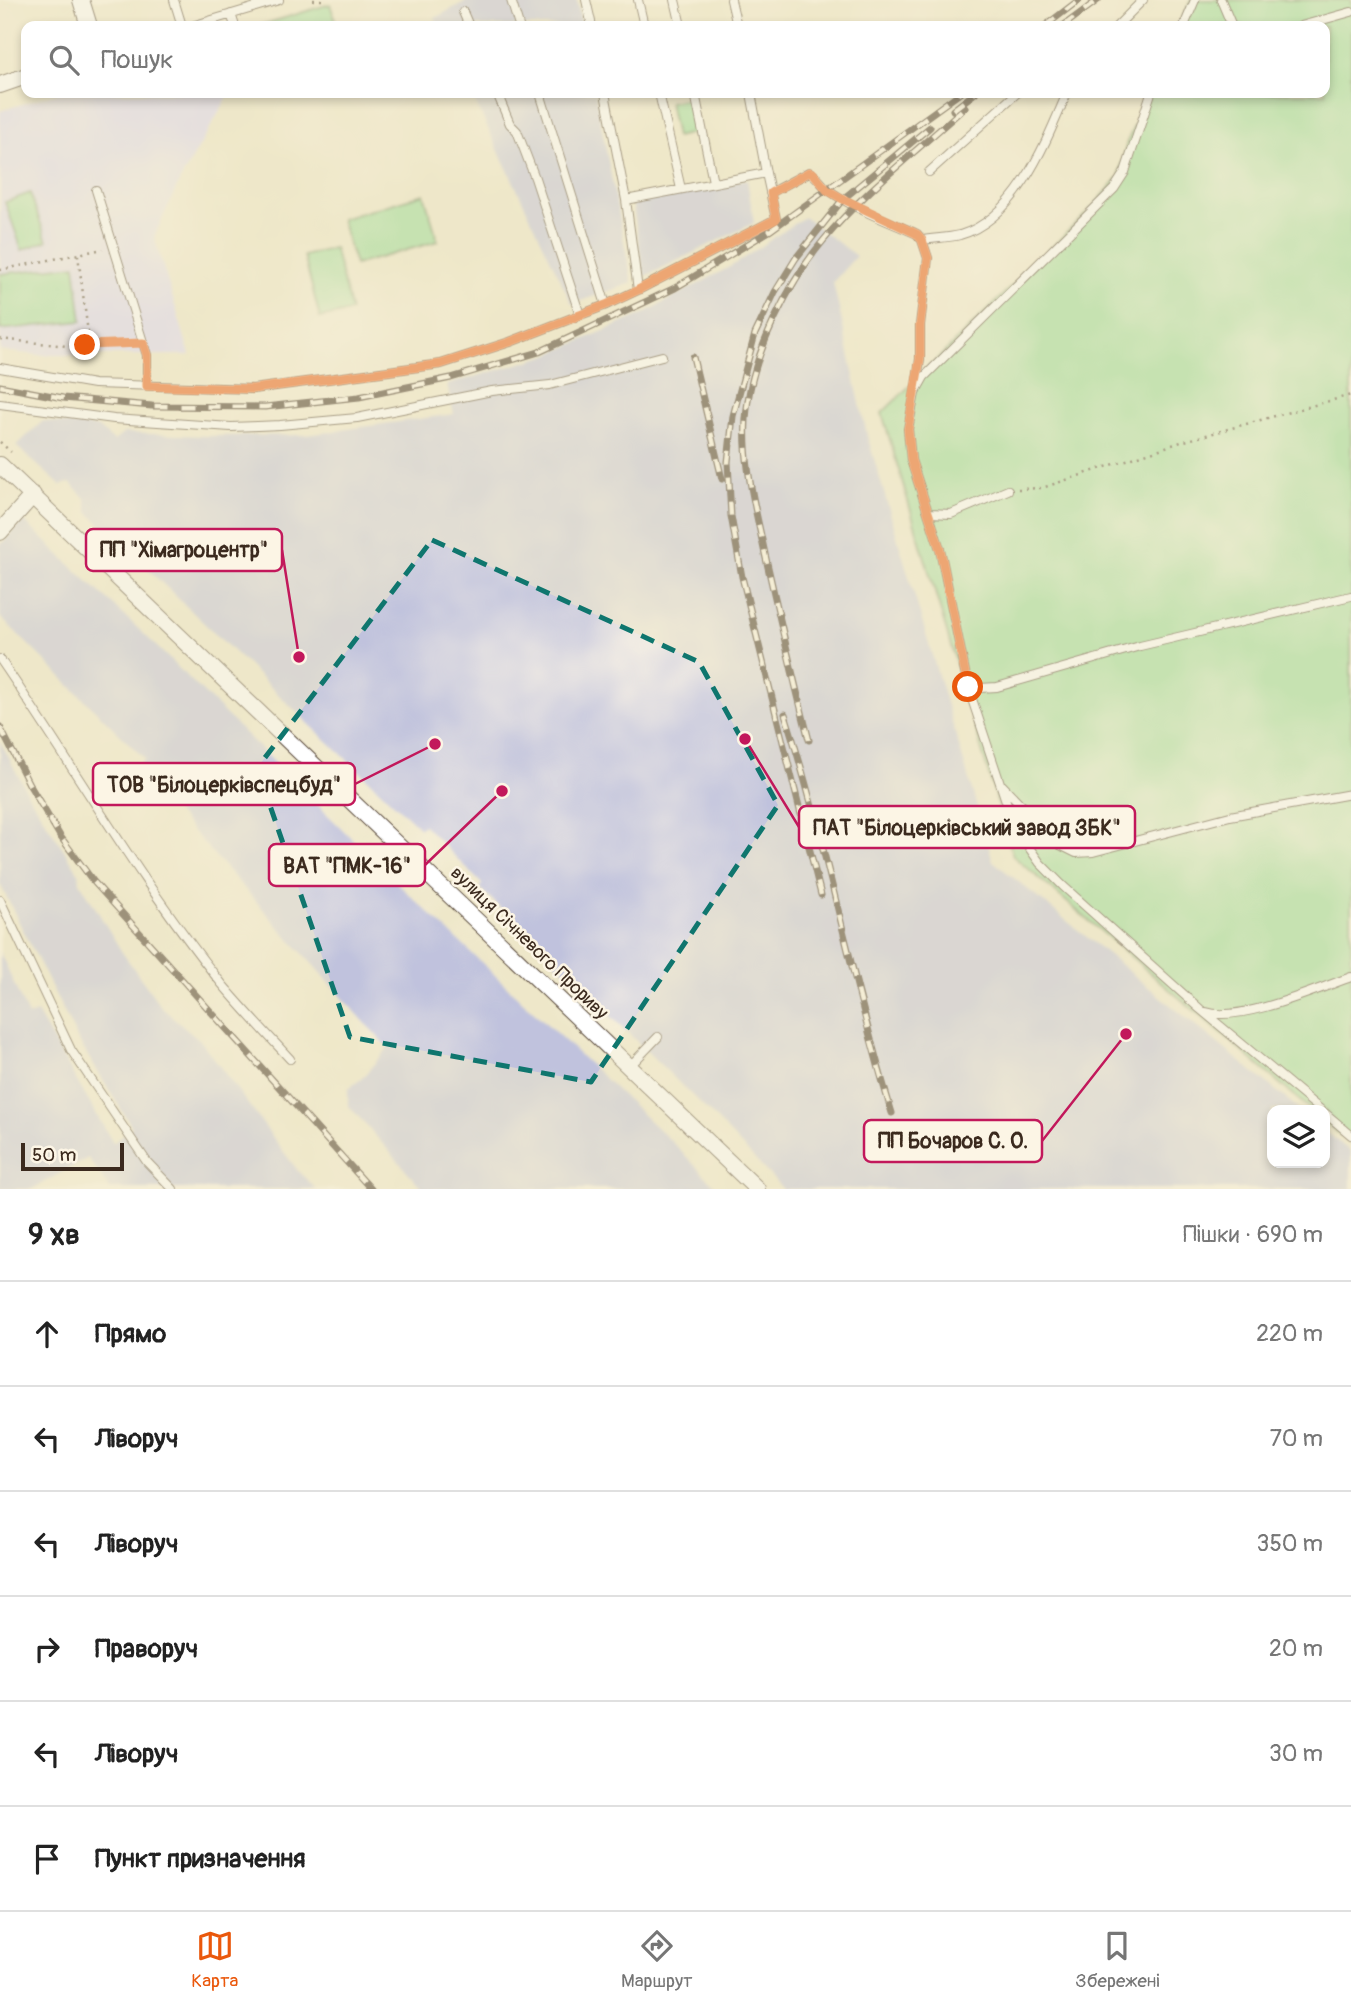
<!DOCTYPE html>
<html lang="uk">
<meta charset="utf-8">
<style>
body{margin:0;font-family:Pangolin,sans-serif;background:#f2f2f2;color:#222}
.controls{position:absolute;right:21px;bottom:21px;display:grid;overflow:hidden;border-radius:14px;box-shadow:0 4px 10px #0003}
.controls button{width:63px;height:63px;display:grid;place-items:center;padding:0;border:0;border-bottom:2px solid #e0e0e0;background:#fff;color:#222;font:35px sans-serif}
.scale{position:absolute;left:21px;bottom:18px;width:103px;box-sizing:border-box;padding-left:7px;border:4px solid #3b2a1e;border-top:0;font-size:19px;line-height:24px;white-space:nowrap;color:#3b2a1e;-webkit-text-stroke:5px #fcf5e5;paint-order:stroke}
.stop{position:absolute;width:21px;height:21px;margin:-16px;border:5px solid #ea580c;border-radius:50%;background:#fff}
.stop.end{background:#ea580c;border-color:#fff;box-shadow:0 2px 7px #0008}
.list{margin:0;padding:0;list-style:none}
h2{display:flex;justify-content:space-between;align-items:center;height:91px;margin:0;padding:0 28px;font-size:30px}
h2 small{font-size:23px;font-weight:400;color:#767676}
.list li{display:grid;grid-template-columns:46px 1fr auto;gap:21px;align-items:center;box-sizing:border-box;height:105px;padding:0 28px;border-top:2px solid #e0e0e0}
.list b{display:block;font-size:26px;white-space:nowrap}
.list em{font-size:23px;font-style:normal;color:#767676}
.icon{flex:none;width:38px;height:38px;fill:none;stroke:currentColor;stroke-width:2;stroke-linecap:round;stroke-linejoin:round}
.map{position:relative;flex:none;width:1351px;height:1189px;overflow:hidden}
.search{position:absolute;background:#fff;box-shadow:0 4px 10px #0003;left:21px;right:21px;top:21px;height:77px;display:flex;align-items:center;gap:18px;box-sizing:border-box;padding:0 24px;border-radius:14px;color:#767676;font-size:26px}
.sheet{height:721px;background:#fff}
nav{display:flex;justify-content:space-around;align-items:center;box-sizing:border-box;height:98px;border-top:2px solid #e0e0e0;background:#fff;font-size:19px;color:#767676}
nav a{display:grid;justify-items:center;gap:4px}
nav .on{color:#ea580c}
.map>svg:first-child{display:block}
.built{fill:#dad6f7}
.industrial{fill:#c0c2dd}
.green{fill:#95db95;stroke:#68825a;stroke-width:2}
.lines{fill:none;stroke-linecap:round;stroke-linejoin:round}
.service-casing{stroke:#564638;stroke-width:10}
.minor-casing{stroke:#564638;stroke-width:18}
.path{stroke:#564638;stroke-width:2.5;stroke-dasharray:2 5;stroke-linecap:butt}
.service{stroke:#fff;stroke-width:8}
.minor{stroke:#fff;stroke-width:16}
.rail-casing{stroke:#3b2a1e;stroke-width:7}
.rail{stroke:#fcf5e5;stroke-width:4.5;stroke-dasharray:13;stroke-linecap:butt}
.route{stroke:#ea580c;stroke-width:9}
.marked{fill:none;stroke:#0f766e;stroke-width:5;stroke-dasharray:14 9;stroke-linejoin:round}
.labels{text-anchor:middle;stroke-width:5;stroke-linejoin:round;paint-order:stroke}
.street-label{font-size:19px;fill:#3b2a1e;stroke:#fcf5e5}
.leader{fill:none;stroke:#c2185b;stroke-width:2.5}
.callout-dot{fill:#c2185b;stroke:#fcf5e5;stroke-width:2.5}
.callout{fill:#fcf5e5;stroke:#c2185b;stroke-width:2.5}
.callout-label{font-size:21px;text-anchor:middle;font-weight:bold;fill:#3b2a1e}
</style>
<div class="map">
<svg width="1351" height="1189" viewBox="0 0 1351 1189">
<rect width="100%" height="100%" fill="#fcf5e5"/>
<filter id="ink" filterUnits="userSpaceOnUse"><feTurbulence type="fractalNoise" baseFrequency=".0143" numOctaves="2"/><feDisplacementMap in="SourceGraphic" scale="14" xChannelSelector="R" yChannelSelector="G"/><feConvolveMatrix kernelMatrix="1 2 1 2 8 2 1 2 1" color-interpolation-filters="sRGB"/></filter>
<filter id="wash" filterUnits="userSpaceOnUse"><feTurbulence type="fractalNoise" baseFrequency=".00686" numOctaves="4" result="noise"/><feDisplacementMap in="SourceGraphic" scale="28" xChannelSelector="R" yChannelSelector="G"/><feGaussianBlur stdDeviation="1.57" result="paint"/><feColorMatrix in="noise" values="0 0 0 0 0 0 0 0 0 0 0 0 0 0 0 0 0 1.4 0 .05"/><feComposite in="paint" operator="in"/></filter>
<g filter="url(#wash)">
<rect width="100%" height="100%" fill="#eee7c9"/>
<path class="built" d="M57 93H230L179 182 154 237 190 355H40L0 351V111Z"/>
<path class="industrial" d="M468 0H577L582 26H439L435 18Z
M471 93H595L632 283 572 304Z
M747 179 754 223 644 277 632 201Z
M804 217 856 256 833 282 867 435 993 861 1300 1110H1272V1163H1325V1131L1351 1152V1189H783L715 1118 480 888 482 884 424 825 420 828 306 721 88 512 86 499 70 483 60 485 16 446 43 421 97 427 114 441 124 433 205 436 306 435 454 414 447 385 545 356 639 316 735 264Z
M24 521 146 636 394 880 672 1142 718 1189H423L348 1105V1089L361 1079 388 1048 136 768 145 759 0 617V545Z
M0 741 29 796 79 873 80 882 122 952 162 1008 200 1040 298 1171 316 1189H110L88 1158 32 1189H0V952L28 1016 37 1013 113 1143 132 1127 78 1040 0 884Z"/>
<path class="green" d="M1191 0H1351V1144L1325 1122V1110H1311L1013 856 882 413 1093 207 1119 177 1127 142 1149 93H1325V26H1179Z
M330 4 337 26H258Z
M689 98 697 132 676 137 669 102Z
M30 193 47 241 22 250 5 202Z
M424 194 438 241 355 265 341 219Z
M334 248 351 311 320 318 304 256Z
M75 265 82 321 0 330V274Z"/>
</g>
<g filter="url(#ink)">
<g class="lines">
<defs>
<path id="service" d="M174 0 182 26
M511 0 519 26
M586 0 592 26
M638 0 644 26
M675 0 681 26
M731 0 737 26
M1221 0 1232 26
M463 12 469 26
M231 14 235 26
M192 26 279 0
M1117 26 1143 0
M1184 26 1195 0
M1301 26 1351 12
M497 93 510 124 517 131 535 178 580 315
M540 93 606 305
M605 93 626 200
M659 93 681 189
M695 93 713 182
M751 93 766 173
M1151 93 1125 172 1114 189 924 377 915 393 908 429 911 460 940 549 968 687 1011 816 1023 839 1040 863 1063 886 1200 1009 1321 1110
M929 172 1017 93
M96 190 147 355V386
M770 193 809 172C818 176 822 186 830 191 856 210 888 221 917 234L922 240 928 258 920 325V359L916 387
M922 240C934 238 948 238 960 235 1017 218 1046 142 1067 93
M0 368 94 384 253 389 441 364 510 342 606 305 638 290 776 219 766 173 626 200 638 290
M0 404 114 419 231 427 280 425 357 418 492 391 550 385 662 356
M930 513 951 514 1008 490
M0 659C74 767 140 882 222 984 244 1010 267 1034 290 1059
M968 687 980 688 997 687 1140 646 1351 596
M1002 785 1060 845 1076 853 1093 852 1230 816 1351 794
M0 900 71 1050 147 1162 173 1189
M1206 1012C1239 1023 1317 989 1351 977
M630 1066 658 1037
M1325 1113 1351 1135"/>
<path id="minor" d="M81 0 89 26
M0 85 26 76
M0 465 757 1189
M0 532 33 495"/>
</defs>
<use href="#service" class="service-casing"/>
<use href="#minor" class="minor-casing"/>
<path class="path" d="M313 0H327
M0 270 103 249
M0 339 67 346 85 345 88 333 78 255
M85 345 131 344
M0 442 11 452
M1018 489 1042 488 1181 442 1351 395"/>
<use href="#service" class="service"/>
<use href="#minor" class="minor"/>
<defs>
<path id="rail" d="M1045 26 1079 0
M1063 26 1098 0
M953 110 975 93
M693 357 722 479
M0 386 63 398 152 406 265 407 359 397 451 378 539 352 675 288 771 230 960 93
M785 714C827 845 851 981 892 1113
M0 727 29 784 60 836 93 881 371 1189
M809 740C793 678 779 616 765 554 755 506 741 457 747 408 753 354 788 283 823 241 864 191 917 151 965 107
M821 895 742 577 731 516 728 462 733 416 755 334 775 292 796 258 843 199 930 127"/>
</defs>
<use href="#rail" class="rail-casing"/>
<use href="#rail" class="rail"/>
</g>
</g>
<g class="lines" filter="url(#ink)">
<path class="route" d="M85 345 143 343 147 355V386L253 389 441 364 510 342 606 305 638 290 776 219 771 193 809 172 813 173 827 190 843 199 917 234 922 240 928 258 920 325V359L908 429 911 460 940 549 968 687"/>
</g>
<path d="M0 0H1351V1189H0ZM432 540 699 662 778 805 591 1082 350 1037 257 768Z" fill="#eee7c9" fill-opacity=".55" fill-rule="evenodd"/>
<path class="marked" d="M432 540 699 662 778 805 591 1082 350 1037 257 768Z"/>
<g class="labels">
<g class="street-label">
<text transform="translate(530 942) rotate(44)" y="7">вулиця Січневого Прориву</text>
</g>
</g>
<path class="leader" d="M299 657L282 550M435 744L355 784M745 739L799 827M502 791L425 865M1126 1034L1042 1141"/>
<g class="callout-dot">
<circle cx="299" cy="657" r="7"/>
<circle cx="435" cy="744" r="7"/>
<circle cx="745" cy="739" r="7"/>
<circle cx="502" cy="791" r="7"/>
<circle cx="1126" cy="1034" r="7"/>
</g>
<g class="callout">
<rect x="86" y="529" width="196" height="42" rx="7"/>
<rect x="93" y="763" width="262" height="42" rx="7"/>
<rect x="799" y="806" width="336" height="42" rx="7"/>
<rect x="269" y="844" width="156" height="42" rx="7"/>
<rect x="864" y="1120" width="178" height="42" rx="7"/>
</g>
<g class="callout-label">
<text x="184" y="557">ПП "Хімагроцентр"</text>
<text x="224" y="792">ТОВ "Білоцерківспецбуд"</text>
<text x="967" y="835">ПАТ "Білоцерківський завод ЗБК"</text>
<text x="347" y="873">ВАТ "ПМК-16"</text>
<text x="953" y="1148">ПП Бочаров С. О.</text>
</g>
</svg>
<div class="controls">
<button><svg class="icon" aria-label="layers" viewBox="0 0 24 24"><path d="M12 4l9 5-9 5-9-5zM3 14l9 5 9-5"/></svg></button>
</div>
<div class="scale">50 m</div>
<div class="stop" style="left:968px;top:687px"></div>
<div class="stop end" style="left:85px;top:345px"></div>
<div class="search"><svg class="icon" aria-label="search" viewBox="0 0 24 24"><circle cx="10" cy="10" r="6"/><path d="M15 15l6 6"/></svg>Пошук</div>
</div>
<section class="sheet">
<h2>9 хв<small>Пішки · 690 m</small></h2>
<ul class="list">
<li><svg class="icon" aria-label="ahead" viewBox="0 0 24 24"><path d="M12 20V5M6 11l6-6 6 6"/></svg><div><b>Прямо</b></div><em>220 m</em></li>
<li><svg class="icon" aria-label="left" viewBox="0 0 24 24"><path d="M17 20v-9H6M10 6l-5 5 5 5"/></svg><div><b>Ліворуч</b></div><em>70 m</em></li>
<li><svg class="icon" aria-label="left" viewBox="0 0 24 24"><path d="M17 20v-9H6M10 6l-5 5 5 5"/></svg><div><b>Ліворуч</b></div><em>350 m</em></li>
<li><svg class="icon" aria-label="right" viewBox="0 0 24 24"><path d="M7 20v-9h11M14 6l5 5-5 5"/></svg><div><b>Праворуч</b></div><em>20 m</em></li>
<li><svg class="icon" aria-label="left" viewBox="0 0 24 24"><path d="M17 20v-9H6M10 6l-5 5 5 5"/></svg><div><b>Ліворуч</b></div><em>30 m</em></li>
<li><svg class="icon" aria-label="arrive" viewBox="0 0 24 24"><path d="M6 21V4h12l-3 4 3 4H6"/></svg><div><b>Пункт призначення</b></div></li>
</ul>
</section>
<nav>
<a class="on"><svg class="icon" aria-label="map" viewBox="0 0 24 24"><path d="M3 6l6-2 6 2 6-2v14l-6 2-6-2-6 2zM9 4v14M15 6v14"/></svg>Карта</a>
<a><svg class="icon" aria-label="directions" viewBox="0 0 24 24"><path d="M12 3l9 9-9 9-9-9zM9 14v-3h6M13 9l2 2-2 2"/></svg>Маршрут</a>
<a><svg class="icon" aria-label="saved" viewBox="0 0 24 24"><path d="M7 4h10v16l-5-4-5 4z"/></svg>Збережені</a>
</nav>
